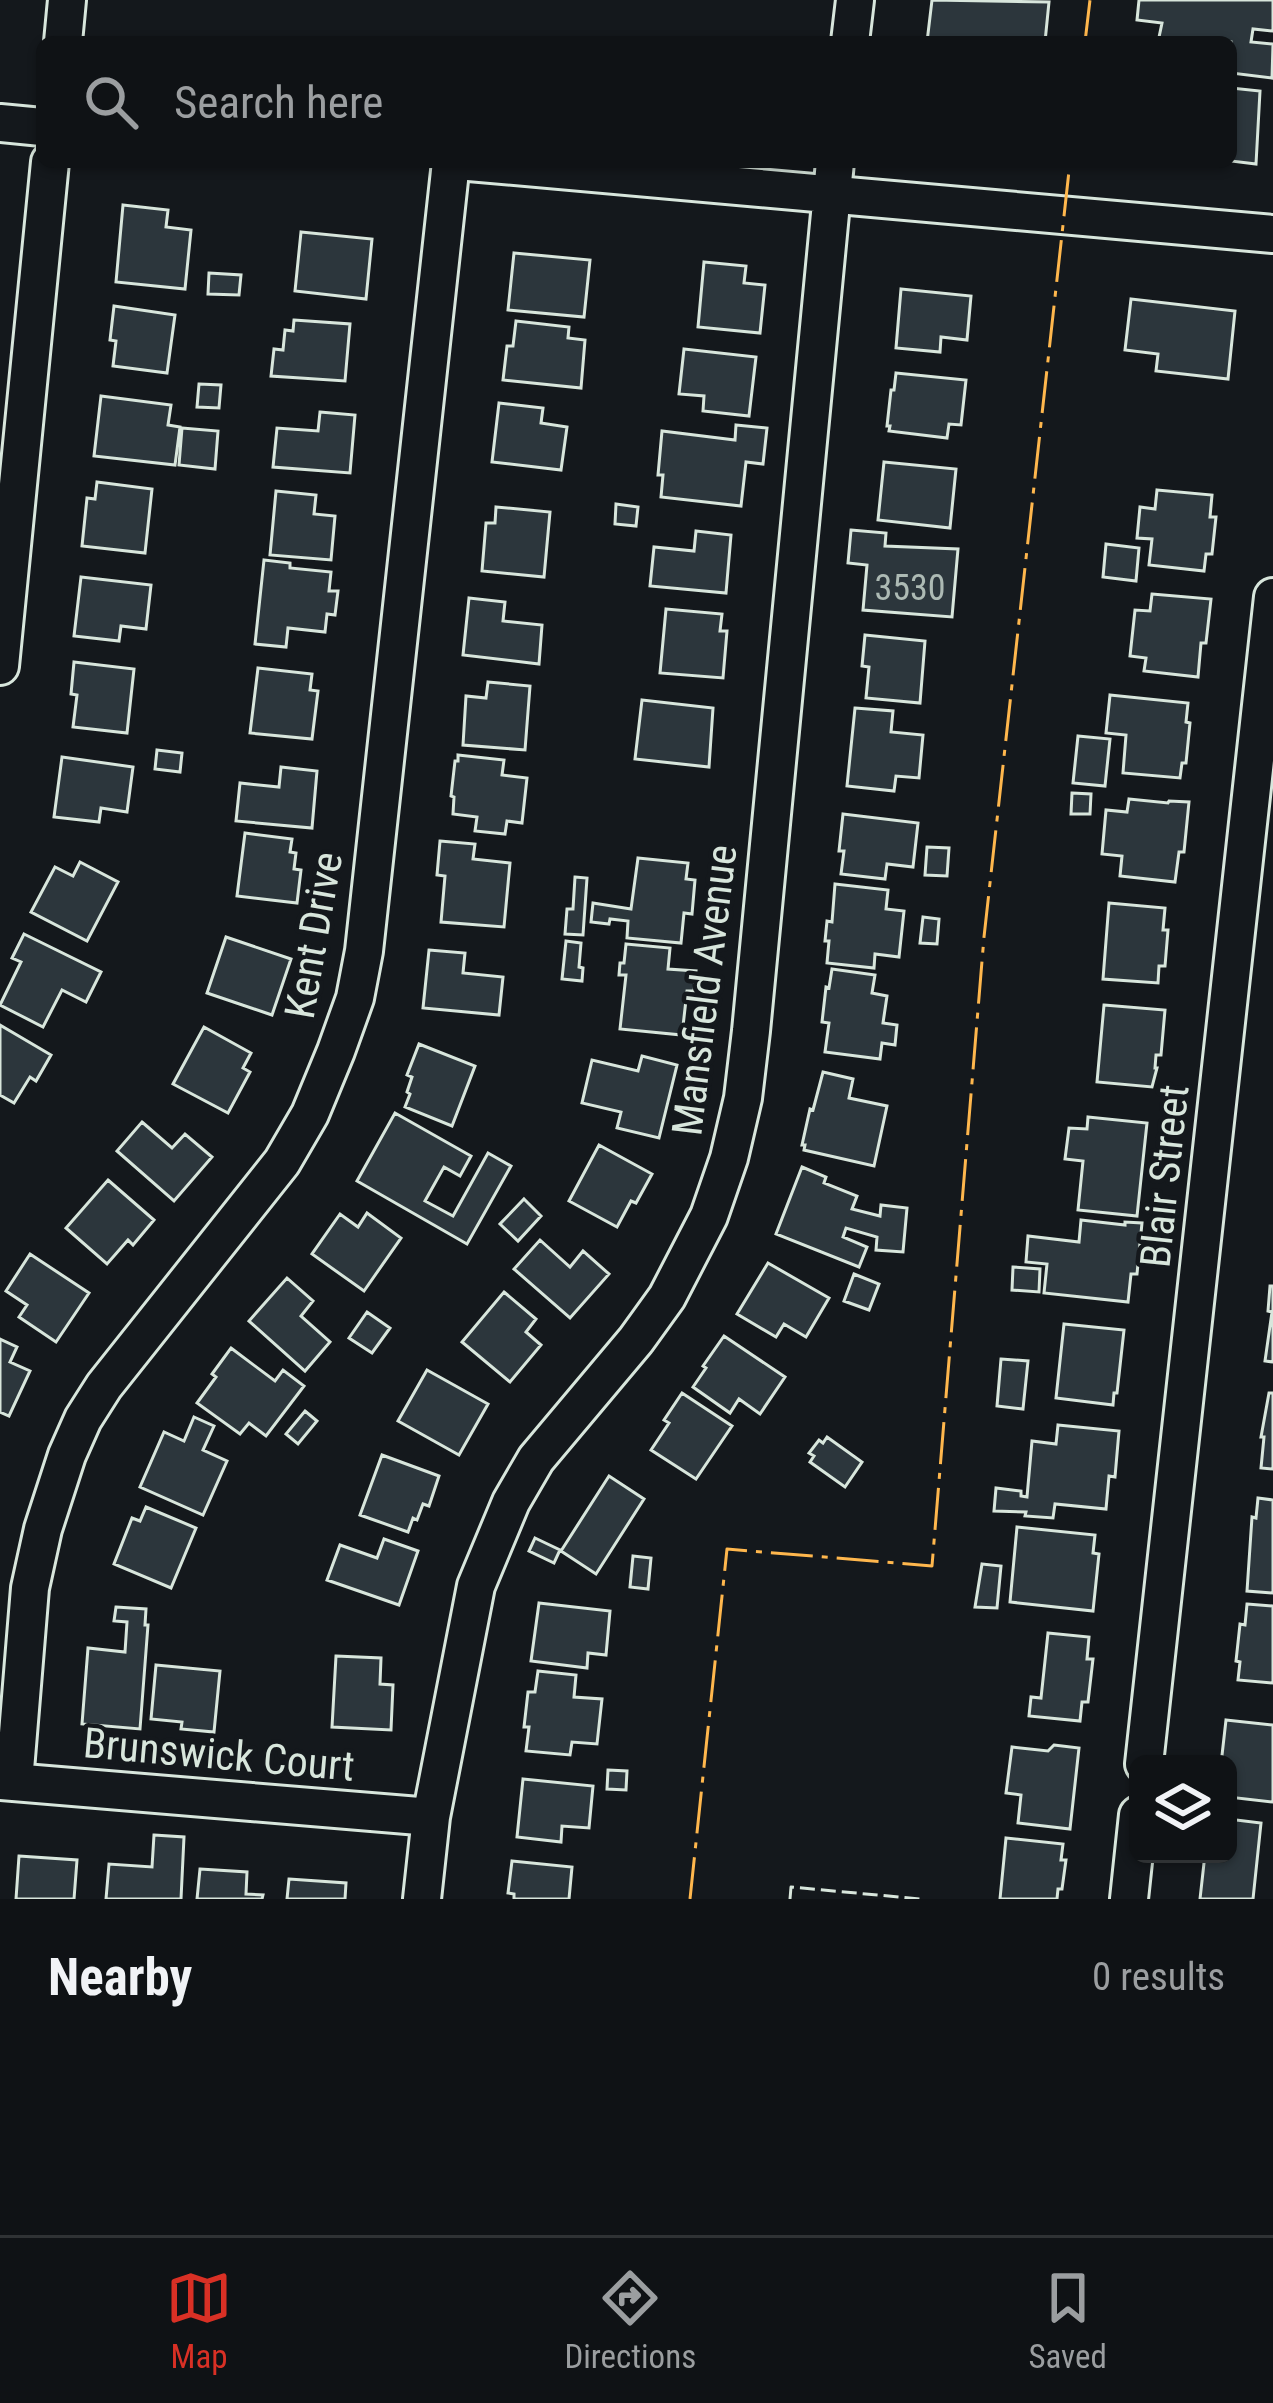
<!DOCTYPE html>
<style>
body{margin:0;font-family:"Roboto Condensed",sans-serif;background:#1d2022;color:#f1f3f6}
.controls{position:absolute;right:36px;bottom:36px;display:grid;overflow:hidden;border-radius:18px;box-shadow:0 3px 9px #0004}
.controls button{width:108px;height:108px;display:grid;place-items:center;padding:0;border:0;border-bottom:3px solid #2f3234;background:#0f1215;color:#f1f3f6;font:60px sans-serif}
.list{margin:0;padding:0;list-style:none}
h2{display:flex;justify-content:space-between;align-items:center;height:156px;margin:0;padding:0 48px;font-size:51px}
h2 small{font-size:39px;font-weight:400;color:#9b9ea0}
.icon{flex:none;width:66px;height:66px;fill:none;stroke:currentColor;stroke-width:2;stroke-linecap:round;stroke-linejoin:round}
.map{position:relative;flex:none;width:1273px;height:1899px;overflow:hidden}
.search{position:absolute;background:#0f1215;box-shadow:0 3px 9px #0004;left:36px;right:36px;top:36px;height:132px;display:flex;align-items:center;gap:30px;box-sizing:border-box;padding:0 42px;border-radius:18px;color:#9b9ea0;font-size:45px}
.sheet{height:336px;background:#0f1215}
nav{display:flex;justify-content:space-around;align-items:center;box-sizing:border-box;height:168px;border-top:3px solid #2f3234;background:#0f1215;font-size:33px;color:#9b9ea0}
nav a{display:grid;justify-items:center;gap:6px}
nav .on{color:#d93025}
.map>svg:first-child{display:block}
.building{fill:#2c363c;stroke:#d8e6dc;stroke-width:3}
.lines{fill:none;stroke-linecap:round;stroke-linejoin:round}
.minor-casing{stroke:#d8e6dc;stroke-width:42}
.minor{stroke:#14181c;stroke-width:36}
.fence{stroke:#d8e6dc;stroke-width:3;stroke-dasharray:15 6;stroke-linecap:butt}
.power{stroke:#ffb74d;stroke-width:3;stroke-dasharray:42 9 6 9;stroke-linecap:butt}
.labels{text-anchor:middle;stroke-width:9;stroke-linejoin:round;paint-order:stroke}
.number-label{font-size:36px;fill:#adbab4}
.street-label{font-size:42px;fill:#d8e6dc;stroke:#14181c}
</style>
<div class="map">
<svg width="1273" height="1899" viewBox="0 0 1273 1899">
<rect width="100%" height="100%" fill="#14181c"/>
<path class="building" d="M932 0 1049 2 1045 42H927Z
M1139 0H1273V31L1253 29 1251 42 1273 44 1272 78 1231 73V42H1158L1162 23 1137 20Z
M1231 88 1260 91 1256 164 1231 161Z
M123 205 168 210 166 227 191 230 185 289 116 282Z
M301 232 372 239 366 299 295 291Z
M514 253 590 260 584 317 508 310Z
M704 262 746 266 744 283 765 285 760 333 698 327Z
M209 273 241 275 239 295 208 294Z
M901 289 971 296 967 340 941 337 940 352 896 348Z
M1131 299 1235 311 1228 379 1156 371 1158 354 1125 350Z
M114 306 175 315 167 373 113 366 116 341 110 340Z
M294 320 350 324 345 381 271 376 274 349 283 350 285 330 293 331Z
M516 321 569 327 568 338 585 340 581 388 503 380 507 346H513Z
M684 349 756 357 749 416 703 411 704 396 679 394Z
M896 373 966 380 961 425 949 424 947 438 889 431 890 426H887L891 390H894Z
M199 384 221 385 219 408 197 407Z
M101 396 171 405 168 425 180 427 175 465 94 456Z
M499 403 543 408 541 423 567 427 561 470 492 462Z
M320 412 355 415 350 473 273 467 277 428 318 431Z
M736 425 767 428 763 464 746 462 741 506 661 497 663 475H658L662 431 735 440Z
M182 428 218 431 215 469 179 465Z
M884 462 956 469 950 528 878 520Z
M97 482 152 489 145 553 82 546 87 498 95 499Z
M1157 490 1212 495 1210 517H1216L1212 554H1206L1204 571 1149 565 1152 539 1137 538 1140 507 1155 509Z
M276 491 316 495 314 514 335 516 331 560 270 555Z
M616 504 638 507 636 526 615 524Z
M496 507 550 512 544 577 482 571 486 523H495Z
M851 530 886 533 885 546 958 549 952 617 863 610 867 565 848 563Z
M696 531 731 535 726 593 650 586 654 547 694 551Z
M1106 544 1139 548 1136 581 1103 577Z
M264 560 290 563V568L331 572 329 591H338L335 615 327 614 325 632 288 628 286 647 255 644Z
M81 577 151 585 146 629 121 626 119 641 74 636Z
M1152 594 1211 599 1206 643H1201L1198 677 1144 671 1146 658 1130 656 1135 610 1150 611Z
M469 598 505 602 503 621 542 625 539 664 463 655Z
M666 609 722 614 720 631H727L723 678 660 673Z
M865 635 925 641 920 703 866 698 869 667 862 666Z
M74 662 134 669 127 733 73 727 77 695 71 694Z
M258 668 312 674 310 690 318 691 312 739 250 733Z
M488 682 530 686 525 750 463 745 466 696 486 698Z
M1110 695 1188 703 1186 722 1190 723 1186 763H1182L1180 778 1123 773 1126 735 1106 733Z
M642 700 713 708 709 767 635 759Z
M855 708 893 711 891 732 923 735 919 778 896 776 894 791 847 786Z
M1078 736 1110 739 1105 786 1073 783Z
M157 750 182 753 180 772 155 769Z
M458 755 504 760 502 775 527 778 522 823 507 821 505 834 475 831 477 817 453 814 454 797 451 796 455 761H458Z
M62 757 133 767 127 812 101 808 99 822 54 817Z
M281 767 317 771 312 828 236 821 240 783 279 787Z
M1072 793 1091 794 1090 814H1071Z
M1129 799 1168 803 1169 801 1189 802 1184 852H1179L1175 882 1120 876 1122 856 1102 854 1106 810 1127 812Z
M843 814 918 823 913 867 887 864 885 879 841 874 844 851H839Z
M245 833 292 839 290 852 296 853 294 869 301 870 297 903 237 896Z
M440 841 475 844 473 859 510 863 504 927 441 922 445 876 437 875Z
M927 847 949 848 947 876 925 875Z
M638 858 688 863 686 879 695 880 692 914 684 913 681 943 627 938 628 921 610 919 609 924 591 922 593 903 631 909Z
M80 862 118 882 87 941 31 912 55 867 73 876Z
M575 877 587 878 583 935 565 934 567 909H573Z
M835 884 888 890 886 909 904 911 899 957 875 954 874 968 827 963 829 941H825L827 921 832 922Z
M1109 903 1165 908 1163 930H1168L1165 966H1159L1158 983 1103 979Z
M923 917 939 919 937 944 920 943Z
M24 934 101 972 86 1002 62 990 43 1027 0 1005 21 962 12 958Z
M226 937 291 959 272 1015 207 993Z
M566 941 581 943 579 967 583 968 582 981 562 979Z
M626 944 670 948 668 969 696 971 694 991H687L682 1035 620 1029 626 975H619L620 963H624Z
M429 950 465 953 463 973 503 977 499 1015 423 1008Z
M832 969 875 975 872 993 887 996 883 1023 897 1025 895 1045 882 1043 880 1059 825 1052 829 1023 822 1022 826 987 829 988Z
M1104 1005 1165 1010 1161 1055H1156L1155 1068H1157L1152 1087 1097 1082Z
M0 1025 51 1055 36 1081 30 1077 14 1103 0 1095Z
M204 1027 251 1053 243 1068 250 1072 228 1113 173 1084Z
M419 1044 475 1066 452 1126 405 1107 410 1094 407 1092 412 1077 407 1075Z
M642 1056 677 1065 659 1138 617 1128 621 1112 582 1103 592 1060 638 1071Z
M823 1072 853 1079 849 1098 887 1106 874 1166 804 1150 805 1145H802L810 1109 813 1110Z
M395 1113 471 1156 460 1176 444 1167 425 1201 453 1216 488 1153 511 1166 467 1244 357 1181Z
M1088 1117 1147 1123 1137 1216 1078 1210 1083 1161 1065 1159 1069 1128 1087 1129Z
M142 1122 172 1148 185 1134 212 1157 174 1201 117 1151Z
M599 1145 652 1174 636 1203 631 1201 617 1227 569 1201Z
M802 1167 826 1177 824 1183 857 1196 852 1209 880 1216 881 1205 907 1208 903 1252 876 1250 877 1237 846 1228 843 1237 867 1247 859 1267 776 1234Z
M108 1180 154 1220 133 1245 128 1240 107 1264 66 1228Z
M524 1199 541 1216 518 1241 500 1224Z
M367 1213 401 1238 364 1291 312 1254 340 1214 358 1227Z
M1081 1220 1125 1225V1222L1142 1223 1137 1274H1131L1128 1302 1044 1293 1047 1264 1026 1262 1028 1236 1079 1242Z
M540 1240 570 1267 583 1251 609 1274 570 1318 514 1269Z
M30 1254 89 1293 56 1342 19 1317 27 1305 6 1291Z
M768 1263 829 1298 806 1337 784 1324 776 1337 737 1314Z
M1013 1267 1040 1269 1039 1292 1012 1290Z
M854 1274 879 1284 869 1310 844 1301Z
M287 1278 313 1301 301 1316 330 1342 305 1371 249 1321Z
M1270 1286H1273V1362L1265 1361 1272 1312 1268 1311Z
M504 1292 536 1319 526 1332 541 1345 510 1382 462 1342Z
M367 1312 390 1328 372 1353 349 1338Z
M1064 1324 1124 1330 1117 1393H1114L1113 1405 1056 1398Z
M724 1336 785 1377 760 1414 739 1399 730 1413 693 1387 706 1368 703 1366Z
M0 1339 17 1347 10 1362 30 1371 9 1416 0 1412Z
M231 1348 275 1381 283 1370 304 1386 266 1436 249 1423 240 1434 197 1403 216 1377 212 1374Z
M1001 1359 1028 1361 1023 1409 997 1406Z
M427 1370 488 1404 459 1455 398 1421Z
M682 1393 732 1426 696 1479 651 1450 669 1423 664 1420Z
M1269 1393H1273V1469L1261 1468 1264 1437H1261Z
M305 1411 317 1421 298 1444 286 1434Z
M194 1417 214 1426 203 1450 227 1461 203 1515 140 1487 164 1432 184 1441Z
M1058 1425 1119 1431 1115 1477 1109 1476 1106 1509 1055 1504 1053 1518 1025 1516 1026 1512 994 1511 996 1488 1021 1491V1496L1027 1497 1032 1441 1056 1444Z
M827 1437 862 1462 845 1487 810 1462 814 1456 809 1453 819 1440 823 1443Z
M382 1455 439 1476 429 1506 423 1504 417 1520 413 1518 408 1532 360 1515Z
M609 1476 644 1499 596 1574 561 1551Z
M1258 1498 1273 1500V1593L1247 1591 1252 1517 1256 1518Z
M146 1507 196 1528 171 1588 114 1564 132 1518 140 1521Z
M1017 1527 1095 1535 1093 1553 1099 1554 1093 1611 1010 1602Z
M535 1538 560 1550 554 1563 529 1551Z
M384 1539 418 1551 399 1605 327 1580 340 1545 377 1558Z
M633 1556 651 1558 648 1589 630 1587Z
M982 1564 1001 1566 997 1608 975 1607Z
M539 1603 610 1611 606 1655 588 1653 587 1668 531 1661Z
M1247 1604 1273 1606V1683L1238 1680 1240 1662 1236 1661 1240 1624 1245 1625Z
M116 1607 146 1609 145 1625H148L140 1729 82 1724 88 1648 125 1652 127 1622 114 1621Z
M1048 1633 1089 1637 1087 1659H1093L1088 1702H1082L1080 1721 1029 1716 1031 1697 1041 1698Z
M336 1656 381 1658 380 1684 393 1685 391 1730 332 1727Z
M156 1665 220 1671 214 1732 181 1729 182 1722 151 1719Z
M538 1671 576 1675 574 1697 602 1699 597 1744 572 1742 570 1755 526 1751 529 1727H524L528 1692H535Z
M1226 1720 1273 1725V1802L1228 1797V1764H1221Z
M1054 1745 1079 1748 1070 1829 1018 1823 1021 1795 1006 1793 1012 1747 1048 1751Z
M608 1770 627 1771 626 1790 607 1789Z
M523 1779 593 1786 589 1828 562 1826 561 1842 517 1837Z
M1228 1819 1261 1823 1253 1899H1200L1205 1854H1228Z
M154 1835 184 1837 181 1899H106L109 1864 152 1867Z
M1006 1838 1063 1844 1061 1860H1066L1062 1889H1058L1057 1899H1000Z
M19 1856 77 1860 74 1899H16Z
M512 1861 572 1867 569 1899H514V1894L508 1893Z
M200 1869 247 1872 246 1894 263 1895 262 1899H197Z
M289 1879 346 1883 345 1899H287Z"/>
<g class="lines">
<defs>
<path id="minor" d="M63 42 67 0
M850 42 855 0
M0 123 42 127
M469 162 1273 234
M0 666 50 162
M1144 1764 1273 597
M0 1781 431 1817
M14 1782 30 1588 43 1529 67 1455 83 1419 104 1386 282 1162 310 1114 336 1051 355 998 364 951 451 162
M422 1899 431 1817 476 1586 511 1502 536 1459 636 1340 667 1297 709 1216 729 1158 743 1098 751 1031 835 162
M1129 1899 1138 1815"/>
</defs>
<use href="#minor" class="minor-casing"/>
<use href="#minor" class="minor"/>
<path class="fence" d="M790 1899 791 1887 920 1899"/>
<path class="power" d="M1085 42 1090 0
M690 1899 727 1549 932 1566 984 937 1070 162"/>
</g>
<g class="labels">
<g class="number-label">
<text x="910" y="600">3530</text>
</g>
<g class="street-label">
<text transform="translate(313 935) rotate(-80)" y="15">Kent Drive</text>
<text transform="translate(704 990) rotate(-83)" y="15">Mansfield Avenue</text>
<text transform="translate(1164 1176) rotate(-84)" y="15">Blair Street</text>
<text transform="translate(219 1754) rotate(5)" y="15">Brunswick Court</text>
</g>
</g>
</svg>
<div class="controls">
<button><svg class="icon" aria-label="layers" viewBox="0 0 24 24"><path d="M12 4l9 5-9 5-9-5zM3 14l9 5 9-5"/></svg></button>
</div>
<div class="search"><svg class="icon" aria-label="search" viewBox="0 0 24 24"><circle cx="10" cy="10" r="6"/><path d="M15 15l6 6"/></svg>Search here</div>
</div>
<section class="sheet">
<h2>Nearby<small>0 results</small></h2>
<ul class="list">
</ul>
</section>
<nav>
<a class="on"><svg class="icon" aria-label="map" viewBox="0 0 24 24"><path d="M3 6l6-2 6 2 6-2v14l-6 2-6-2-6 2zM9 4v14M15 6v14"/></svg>Map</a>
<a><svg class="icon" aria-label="directions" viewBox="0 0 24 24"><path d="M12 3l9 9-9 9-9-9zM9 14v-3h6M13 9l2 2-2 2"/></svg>Directions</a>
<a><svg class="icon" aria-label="saved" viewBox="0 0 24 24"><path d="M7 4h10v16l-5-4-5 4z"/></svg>Saved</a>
</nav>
